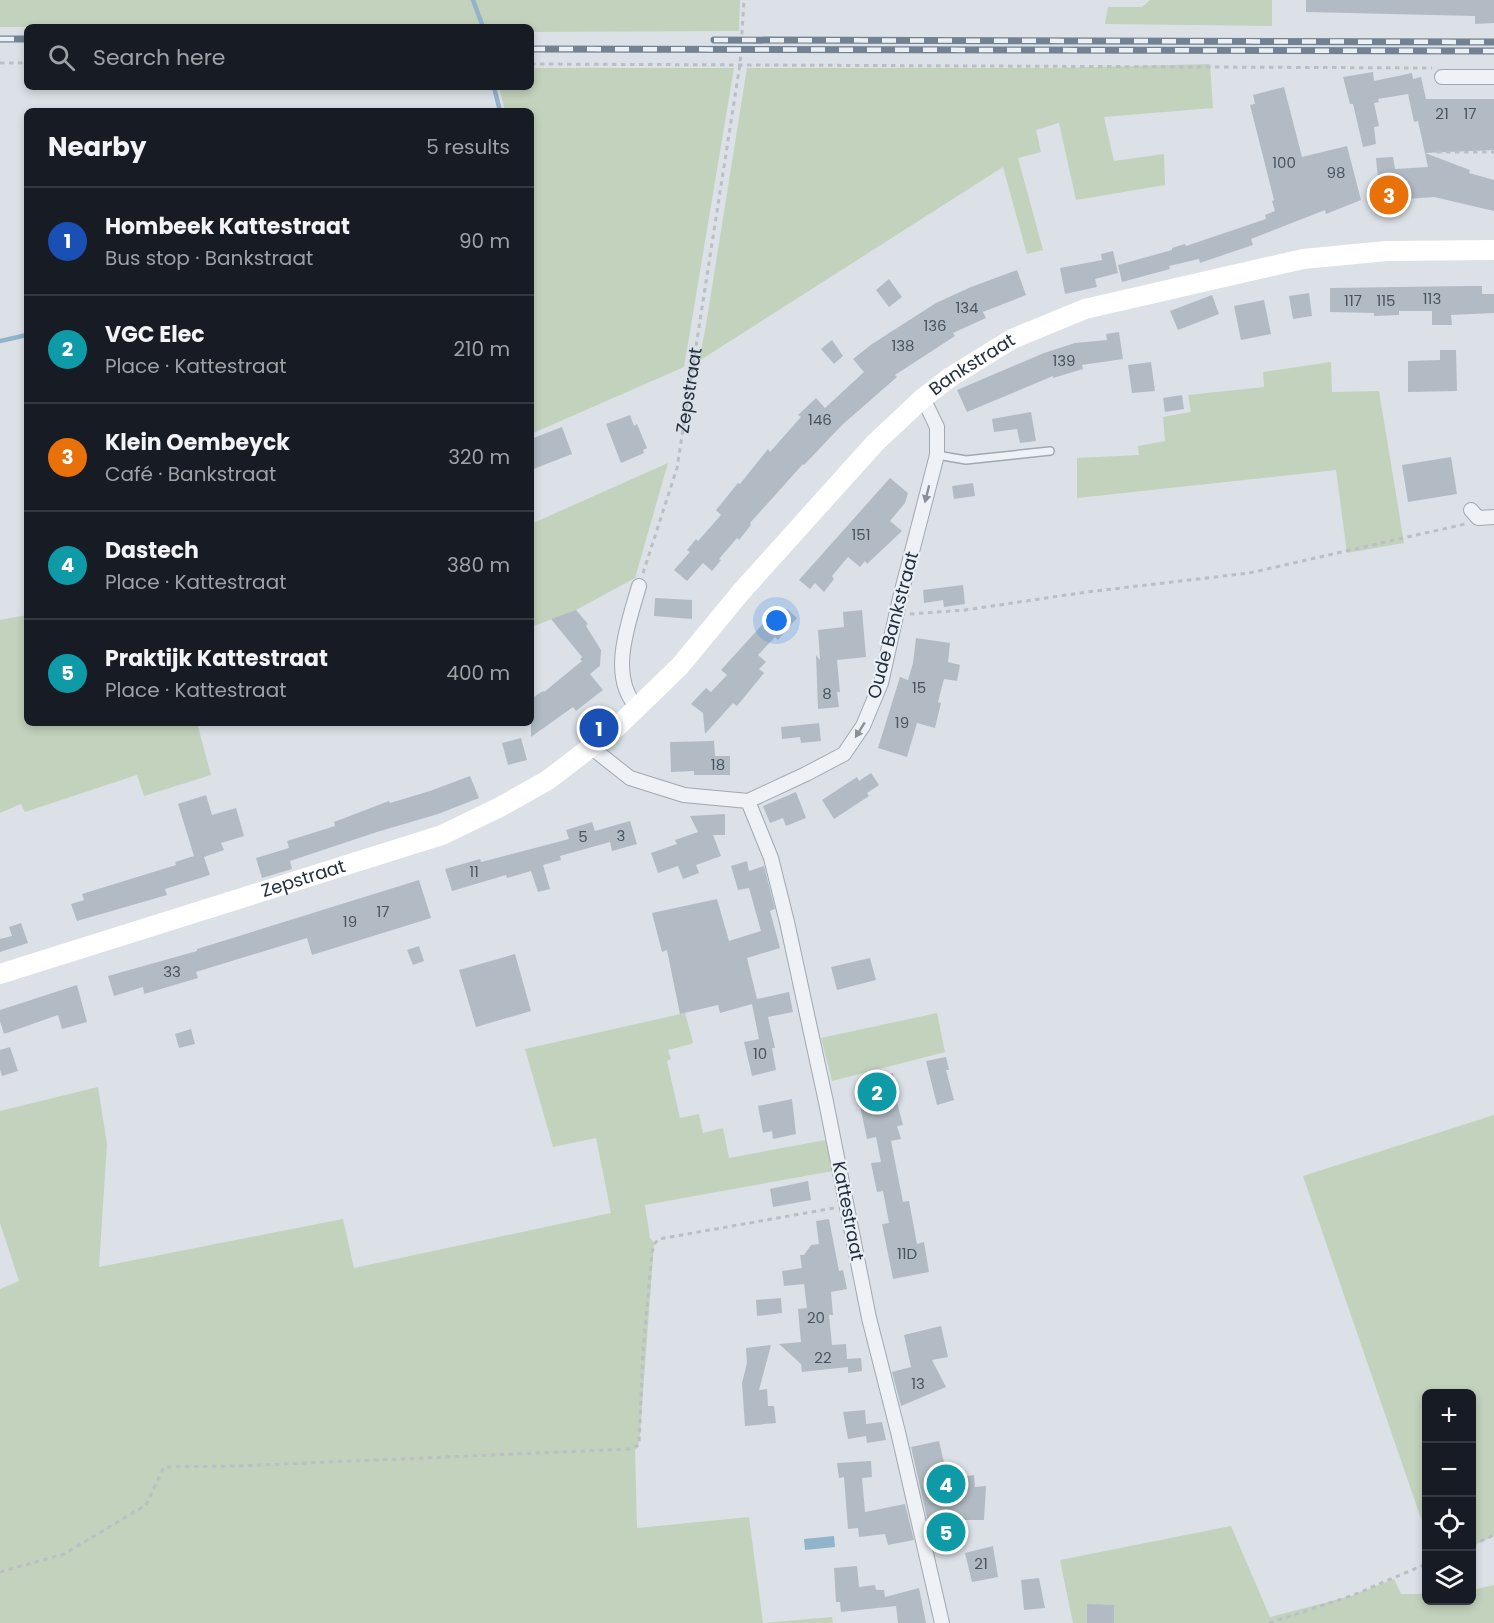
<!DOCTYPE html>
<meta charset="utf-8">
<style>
body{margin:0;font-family:Poppins,sans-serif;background:#20242c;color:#f1f3f6}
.controls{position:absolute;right:18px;bottom:18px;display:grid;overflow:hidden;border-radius:9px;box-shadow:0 3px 9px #0003}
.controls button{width:54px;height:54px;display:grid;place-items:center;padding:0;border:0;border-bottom:2px solid #363941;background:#171b24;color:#f1f3f6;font:30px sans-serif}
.you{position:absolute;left:777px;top:621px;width:21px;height:21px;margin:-15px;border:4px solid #fff;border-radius:50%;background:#1a73e8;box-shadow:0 0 0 9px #1a73e833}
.badge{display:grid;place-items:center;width:39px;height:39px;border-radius:50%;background:#da335d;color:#fff;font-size:20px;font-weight:700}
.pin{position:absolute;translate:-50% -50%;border:3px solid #fff;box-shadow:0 2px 6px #0006}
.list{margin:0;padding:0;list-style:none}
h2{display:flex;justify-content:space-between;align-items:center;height:78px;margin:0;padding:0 24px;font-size:26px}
h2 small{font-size:20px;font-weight:400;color:#9ea1a6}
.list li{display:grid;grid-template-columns:39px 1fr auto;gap:18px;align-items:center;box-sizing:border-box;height:108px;padding:0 24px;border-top:2px solid #363941}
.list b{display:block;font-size:22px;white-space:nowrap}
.list p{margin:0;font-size:20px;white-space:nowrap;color:#9ea1a6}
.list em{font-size:20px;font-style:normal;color:#9ea1a6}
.icon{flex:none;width:33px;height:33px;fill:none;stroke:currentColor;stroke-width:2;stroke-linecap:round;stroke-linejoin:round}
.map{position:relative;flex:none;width:1494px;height:1623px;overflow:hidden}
.search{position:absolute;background:#171b24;box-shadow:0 3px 9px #0003;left:24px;top:24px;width:510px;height:66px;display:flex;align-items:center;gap:15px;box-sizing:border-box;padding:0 21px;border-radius:9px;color:#9ea1a6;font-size:22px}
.panel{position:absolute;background:#171b24;box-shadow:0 3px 9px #0003;left:24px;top:108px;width:510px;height:618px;border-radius:9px}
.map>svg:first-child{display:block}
.green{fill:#c3d2bc}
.water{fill:#92b4cb}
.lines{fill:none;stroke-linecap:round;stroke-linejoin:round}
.stream{stroke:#92b4cb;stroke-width:4.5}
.building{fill:#b2bbc4}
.lane-casing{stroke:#a0a8b1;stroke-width:10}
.street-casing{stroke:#a0a8b1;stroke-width:16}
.path{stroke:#b9bfc5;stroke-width:3;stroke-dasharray:4.5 4.5;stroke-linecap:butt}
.lane{stroke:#eef1f5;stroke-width:7}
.street{stroke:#eef1f5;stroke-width:14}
.secondary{stroke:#fff;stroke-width:20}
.rail-casing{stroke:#738292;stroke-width:7}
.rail{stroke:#ebf0f5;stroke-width:4.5;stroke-dasharray:14;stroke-linecap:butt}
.oneway{fill:#89909a}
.labels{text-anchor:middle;stroke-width:4.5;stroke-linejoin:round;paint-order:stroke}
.number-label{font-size:15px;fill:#485360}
.street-label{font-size:18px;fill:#24303e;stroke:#ebf0f5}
</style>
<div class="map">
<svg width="1494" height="1623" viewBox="0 0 1494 1623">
<rect width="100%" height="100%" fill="#dbe1e7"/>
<path class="green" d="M0 0H740L739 31 531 32V27H0Z
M1150 0H1272V26L1105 24 1108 7H1142Z
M1210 64 1213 108 1104 117 1114 161 1164 154 1165 185 1076 200 1059 123 1036 130 1041 152 1018 158 1043 250 1027 254 1003 167 699 361 706 325 747 68H1057Z
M531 68H734L684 367 531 434V111H505L499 87H531Z
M1331 362 1332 392 1379 391 1404 543 1347 553 1336 470 1077 498V458L1139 455 1138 446 1165 441 1163 417 1191 412 1188 395 1264 387 1263 372Z
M668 463 635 578 576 610 531 627V524Z
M27 615V723H197L211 775 144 796 137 775 25 812 21 804 0 813V620Z
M685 1013 693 1042 691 1044 668 1050 671 1059 667 1061 680 1118 699 1114 703 1133 723 1128 729 1158 825 1140 833 1171 645 1205 650 1238 654 1243 640 1434 638 1447 635 1450 637 1528 749 1517 763 1623 832 1617 833 1623H0V1289L19 1281 0 1223V1111L98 1087 107 1144 99 1267 343 1219 354 1268 611 1213 596 1138 553 1147 525 1049Z
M937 1013 945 1052 832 1081 821 1038Z
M1494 1115V1536L1472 1546V1394H1426V1533L1303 1176Z
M1231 1526 1270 1617 1351 1596 1394 1579 1401 1594H1426V1600H1472V1590L1494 1585V1623H1073L1060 1560Z"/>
<path class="water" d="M834 1536 835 1547 805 1550 804 1539Z"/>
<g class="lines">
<path class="stream" d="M473 0 483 27
M494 87 500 111
M0 341 27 335"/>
</g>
<path class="building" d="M1306 0H1494V23L1475 24V16L1306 12Z
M1373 72 1374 81 1412 73 1413 79 1421 77 1426 99H1494V150L1425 153 1418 121 1414 122 1408 94 1378 99 1379 102 1374 103 1379 126 1374 127 1376 144 1363 147 1353 104H1350L1343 77Z
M1284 87 1302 157 1347 146 1361 200 1326 214 1325 210 1251 239 1253 245 1232 252 1200 263 1199 259 1169 266 1170 269 1122 282 1118 265 1172 250V248L1185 244 1186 246 1266 219 1265 215 1275 211 1272 201 1274 200 1250 105 1255 104 1253 95Z
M1425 153 1470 170 1469 173 1494 180V211L1434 197 1380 201 1376 158 1393 157 1395 169 1428 167Z
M1113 251 1118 273 1095 279 1097 287 1065 294 1060 268 1102 260 1101 254Z
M1017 270 1026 295 983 312 986 318 953 333 955 336 895 375 897 377 842 425 804 465 803 464 750 523 751 525 739 540 737 538 719 559 721 560 712 571 703 563 687 581 674 570 690 552 687 550 696 539 698 541 721 515 716 510 738 483 740 484 768 449 770 452 801 417 798 415 816 398 825 408 864 372 853 359 872 344 936 303 971 287Z
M889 279 902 297 889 307 876 290Z
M1468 286H1482V294H1494V313L1451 315 1452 325H1432V311H1399V315L1374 316V313L1330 312V288Z
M1309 293 1312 316 1293 319 1289 296Z
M1212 295 1219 314 1178 330 1170 311Z
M1264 300 1271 334 1241 340 1234 306Z
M1119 332 1123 359 1082 365 1083 369 1053 378V376L967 412 957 390 1044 353 1075 343 1107 340 1106 334Z
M832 340 843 356 834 364 821 349Z
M1440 350H1456L1457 391 1408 392V361L1440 360Z
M1151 362 1155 391 1132 393 1128 365Z
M1182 395 1184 409 1165 412 1163 398Z
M1031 412 1036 441 1020 443 1017 429 994 432 992 419Z
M630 415 634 426 637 424 647 448 643 450 644 453 621 463 606 424Z
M562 427 572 454 531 470V439Z
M1451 457 1457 494 1408 502 1402 465Z
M890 478 908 493 905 503 890 521 902 531 867 564 865 561 860 567 848 557 832 576 834 579 824 592 815 583 810 589 799 580Z
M973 483 975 496 954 499 952 486Z
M963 585 965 604 944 607 943 600 924 603 923 590Z
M655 598 692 600V619L654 616Z
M787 609 797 618 778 640 775 637 758 655 766 662 759 669 764 673 737 706 733 703 705 734 703 713 691 704 706 688 711 692 727 675 721 670 773 613 779 618Z
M576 610 588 624 586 626 601 650 600 666 590 674 603 690 576 711 573 707 531 737V699L543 691 544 692 582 661 580 659 582 657 551 619Z
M862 610 866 657 837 660 840 692H837L839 707 818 709 816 655 820 660 818 630 844 627 843 612Z
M916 638 950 643 948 662 960 665 957 681 944 679 938 702 941 703 935 728 917 723 907 757 878 748 900 677 908 680 913 663Z
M819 723 821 741 801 743 800 737 782 739 781 727Z
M521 738 527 760 508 765 502 743Z
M714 741 715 756H730V775H694V771L671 772 670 742Z
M871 773 879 785 867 793 869 796 834 819 822 800 857 777 859 781Z
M470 776 479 798 438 814 377 832 290 861 292 869 262 878 256 858 289 848 287 841 335 826 334 822 389 801 390 803 430 791Z
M796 792 806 818 786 826 783 818 770 823 763 806Z
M206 795 212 815 236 808 244 836 221 843 224 850 204 857 210 875 165 889 167 895 77 921 71 904 84 900 82 894 176 865 175 862 194 856 178 804Z
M725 814V835H713L721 856 696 865 699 873 683 879 678 866 658 873 651 853 677 844 675 840 698 832 690 816Z
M630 821 637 844 612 851 610 842 560 856 561 860 543 865 550 889 538 892 531 871 507 878 506 875 452 891 445 869 480 859 481 862 569 839 566 830 592 822 595 831Z
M747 861 749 871 764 866 775 909 770 911 780 948 747 958 757 999 789 992 793 1012 768 1017 775 1048H772L776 1070 752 1076 744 1042 759 1039 752 1004 720 1013 718 1005 680 1014 667 950 662 952 652 913 717 899 729 941 761 931 749 888 738 890 731 866Z
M419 880 431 918 312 955 307 938 196 972 198 978 144 994 143 987 114 996 108 976 197 951V949Z
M21 923 28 943 0 952V939L12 936 9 927Z
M419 946 424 961 413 965 407 950Z
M515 954 531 1011 476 1027 459 970Z
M870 958 876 980 837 990 831 967Z
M77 985 87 1022 62 1029 58 1015 4 1034 0 1021V1010Z
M191 1029 195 1044 179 1048 175 1034Z
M10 1047 18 1071 2 1076 0 1069V1050Z
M946 1057 949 1070H946L954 1100 937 1105 926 1061Z
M893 1073 899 1097 896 1098 903 1125 897 1126 901 1139 891 1141 903 1202 909 1201 917 1244 924 1242 929 1272 893 1279 882 1224 889 1223 883 1191 877 1192 871 1163 881 1162 876 1137 867 1139 856 1087 873 1083 878 1076Z
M792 1099 796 1134 773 1139 772 1131 763 1133 758 1106Z
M808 1181 811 1200 773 1207 770 1189Z
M829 1219 839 1271 843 1270 847 1289 831 1292 833 1315H829L832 1345 846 1344 847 1359 861 1358 862 1371 848 1373V1367L802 1372 801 1364 779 1344 801 1342 798 1309 807 1308 804 1284 784 1286 782 1271 802 1268 800 1255H804L811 1245 819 1244 816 1221Z
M781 1298 782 1313 757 1316 756 1300Z
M941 1326 948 1357 932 1360 946 1387 901 1406 892 1372 911 1367 904 1335Z
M771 1345 759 1390 767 1389 768 1406H774L776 1423 745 1426 742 1383 747 1363 746 1348Z
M865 1410 866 1424 882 1422 886 1440 867 1443 866 1436 848 1439 843 1412Z
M939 1441 948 1479 974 1475 975 1487 986 1486 984 1520H964V1537L933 1544 911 1447Z
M871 1461 872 1477 862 1478 865 1512 905 1504 914 1540 888 1545 885 1534 859 1537 858 1528 848 1529 844 1477 839 1478 837 1463Z
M993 1546 998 1577 972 1582 965 1553Z
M857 1566 859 1587 875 1585 876 1590H884L885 1597 919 1588 926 1623H898L896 1606 841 1612 840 1602H836L834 1568Z
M1039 1578 1045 1608 1024 1610 1021 1580Z
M1087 1604 1114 1605V1623H1087Z"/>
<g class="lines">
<defs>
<path id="lane" d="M937 455 966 460 1050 451"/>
<path id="street" d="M1442 77H1494
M1471 510 1478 518 1494 517
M638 708C607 677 629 622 639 586
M592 748 630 778 684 795 748 801 806 774 844 754 863 726 881 683 900 598 937 455V427L923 398
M748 801 771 858 787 922 826 1102 869 1318 898 1432 942 1623"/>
</defs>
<use href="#lane" class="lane-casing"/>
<use href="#street" class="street-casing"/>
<g class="path">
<path d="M0 63H27"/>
<path d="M531 64 1432 68"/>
<path d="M1437 152H1494"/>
<path id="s1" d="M643 573 677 468 740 64 744 0"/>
<path d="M910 614 965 610 1087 592 1249 573 1465 524"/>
<path d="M1472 1545 1494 1535"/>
<path d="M0 1572 64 1554 146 1505 164 1467 238 1466 630 1449 639 1445 643 1351 652 1252 655 1243 659 1239 834 1208"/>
<path d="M1269 1623 1351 1596 1426 1564"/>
</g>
<use href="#lane" class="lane"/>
<use href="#street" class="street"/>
<path class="secondary" id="s2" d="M0 974 442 835 500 807 548 780 617 727 680 666 741 592 875 443 923 398 949 378 1012 339 1085 309 1303 259 1387 251 1494 250"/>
<defs>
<path id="rail" d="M0 39H27
M714 40 1494 42
M531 49 1494 51"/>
</defs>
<use href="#rail" class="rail-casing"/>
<use href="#rail" class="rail"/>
</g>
<defs><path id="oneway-solid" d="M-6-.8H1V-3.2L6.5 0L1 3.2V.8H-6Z" transform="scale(1.5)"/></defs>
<g class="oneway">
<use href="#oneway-solid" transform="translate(927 494) rotate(104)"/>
<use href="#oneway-solid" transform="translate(860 730) rotate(122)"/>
</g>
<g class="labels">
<g class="number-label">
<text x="1442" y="119">21</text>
<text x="1470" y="119">17</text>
<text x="1284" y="168">100</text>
<text x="1336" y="178">98</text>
<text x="1432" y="304">113</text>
<text x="1353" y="306">117</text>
<text x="1386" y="306">115</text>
<text x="967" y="313">134</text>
<text x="935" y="331">136</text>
<text x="903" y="351">138</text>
<text x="1064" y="366">139</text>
<text x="820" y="425">146</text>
<text x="861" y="540">151</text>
<text x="919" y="693">15</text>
<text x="827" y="699">8</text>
<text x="902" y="728">19</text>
<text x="718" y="770">18</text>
<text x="621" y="841">3</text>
<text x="583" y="842">5</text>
<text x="474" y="877">11</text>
<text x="383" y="917">17</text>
<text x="350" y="927">19</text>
<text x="172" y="977">33</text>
<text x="760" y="1059">10</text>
<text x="907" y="1259">11D</text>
<text x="816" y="1323">20</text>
<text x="823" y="1363">22</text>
<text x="918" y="1389">13</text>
<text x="981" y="1569">21</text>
</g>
<g class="street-label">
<text dy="6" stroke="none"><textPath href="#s2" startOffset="1179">Bankstraat</textPath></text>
<text dy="6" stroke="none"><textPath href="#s1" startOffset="189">Zepstraat</textPath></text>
<text transform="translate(893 625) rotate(-75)" y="6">Oude Bankstraat</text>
<text dy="6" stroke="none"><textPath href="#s2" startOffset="318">Zepstraat</textPath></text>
<text transform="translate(848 1211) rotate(79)" y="6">Kattestraat</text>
</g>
</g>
</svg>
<div class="controls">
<button>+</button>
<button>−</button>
<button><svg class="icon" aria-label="locate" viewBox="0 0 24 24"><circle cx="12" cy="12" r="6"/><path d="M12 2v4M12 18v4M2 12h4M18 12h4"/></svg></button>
<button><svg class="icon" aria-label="layers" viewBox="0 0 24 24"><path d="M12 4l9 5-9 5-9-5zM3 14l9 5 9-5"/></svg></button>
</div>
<div class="you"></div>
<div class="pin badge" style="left:599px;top:728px;background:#1a4fb4">1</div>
<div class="pin badge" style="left:877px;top:1092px;background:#0f9aa8">2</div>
<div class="pin badge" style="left:1389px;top:195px;background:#e8710a">3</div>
<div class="pin badge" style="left:946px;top:1484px;background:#0f9aa8">4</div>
<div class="pin badge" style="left:946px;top:1532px;background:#0f9aa8">5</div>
<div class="search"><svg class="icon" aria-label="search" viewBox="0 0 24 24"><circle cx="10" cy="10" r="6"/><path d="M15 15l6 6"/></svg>Search here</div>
<section class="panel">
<h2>Nearby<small>5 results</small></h2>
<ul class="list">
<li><span class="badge" style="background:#1a4fb4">1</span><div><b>Hombeek Kattestraat</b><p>Bus stop · Bankstraat</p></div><em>90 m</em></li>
<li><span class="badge" style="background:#0f9aa8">2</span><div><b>VGC Elec</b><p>Place · Kattestraat</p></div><em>210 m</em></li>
<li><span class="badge" style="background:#e8710a">3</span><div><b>Klein Oembeyck</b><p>Café · Bankstraat</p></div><em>320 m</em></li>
<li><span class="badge" style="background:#0f9aa8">4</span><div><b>Dastech</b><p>Place · Kattestraat</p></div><em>380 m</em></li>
<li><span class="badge" style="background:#0f9aa8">5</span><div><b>Praktijk Kattestraat</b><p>Place · Kattestraat</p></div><em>400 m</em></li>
</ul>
</section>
</div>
